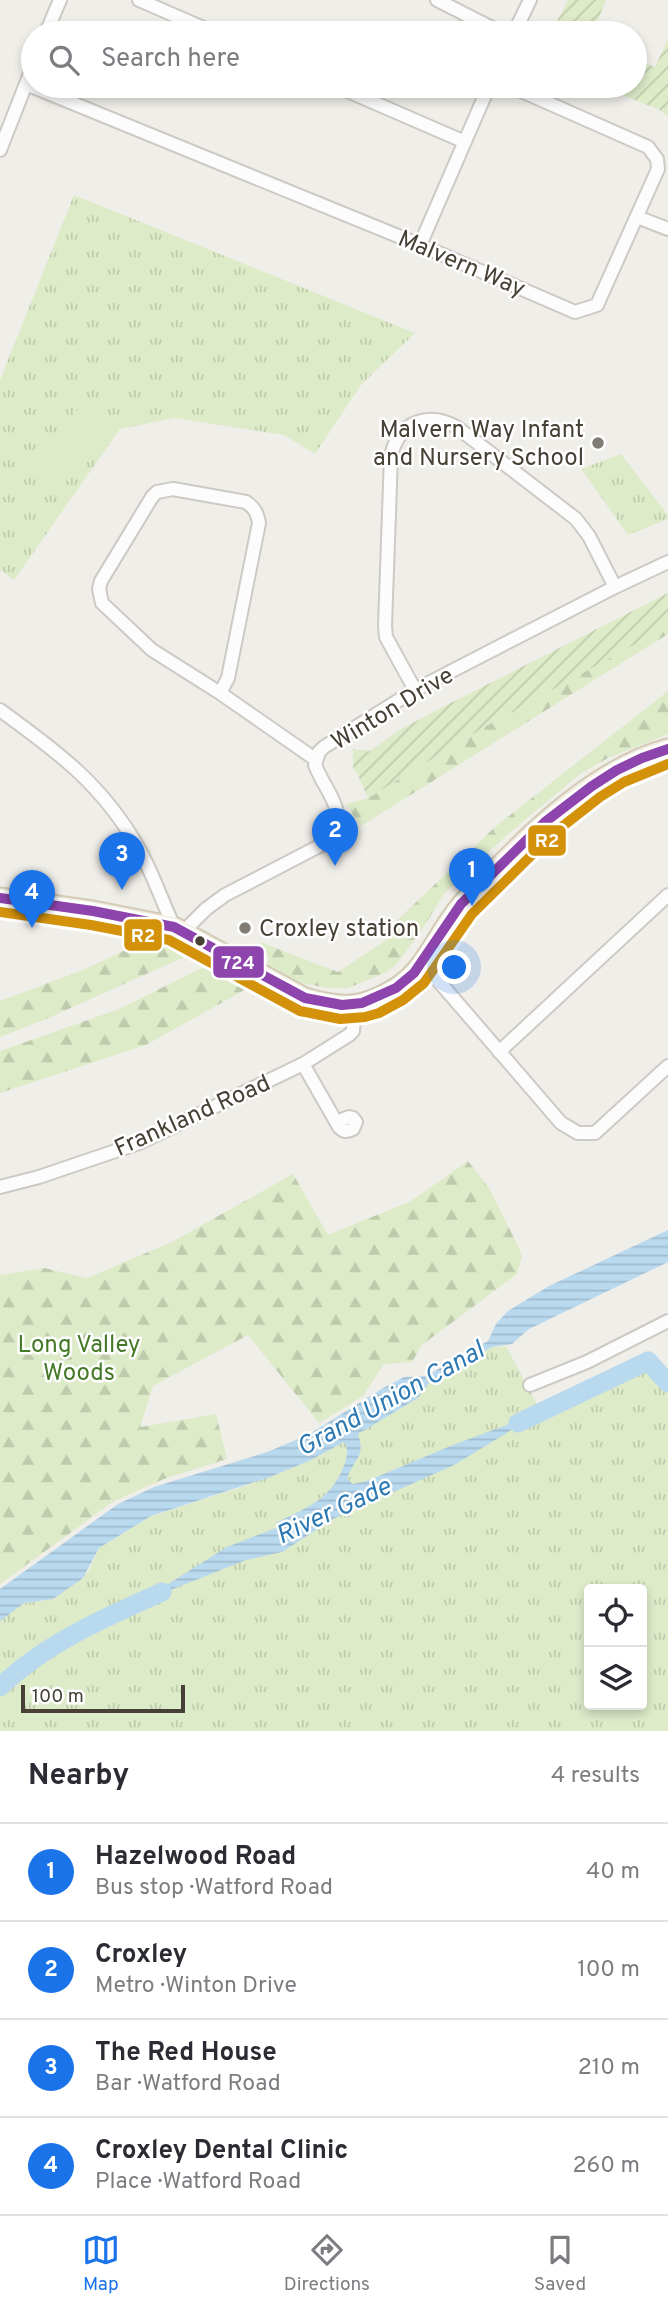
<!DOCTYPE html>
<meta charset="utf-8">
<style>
body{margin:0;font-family:Overpass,sans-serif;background:#f2f2f3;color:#2b2b33}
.controls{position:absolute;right:21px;bottom:21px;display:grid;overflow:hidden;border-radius:7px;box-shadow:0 4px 10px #0003}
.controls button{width:63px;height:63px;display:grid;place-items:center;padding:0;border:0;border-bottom:2px solid #e1e1e2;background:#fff;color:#2b2b33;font:35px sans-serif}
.scale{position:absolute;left:21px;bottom:18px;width:164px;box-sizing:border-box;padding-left:7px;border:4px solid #464035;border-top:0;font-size:19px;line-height:24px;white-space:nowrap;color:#464035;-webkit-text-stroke:5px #fff;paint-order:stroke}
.you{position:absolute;left:455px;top:968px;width:24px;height:24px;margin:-18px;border:5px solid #fff;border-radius:50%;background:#1a73e8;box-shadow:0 0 0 10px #1a73e833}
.badge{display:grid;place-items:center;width:46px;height:46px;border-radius:50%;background:#1a73e8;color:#fff;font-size:23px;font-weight:700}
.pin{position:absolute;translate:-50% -58px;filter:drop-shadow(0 2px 4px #0008)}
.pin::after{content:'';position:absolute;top:37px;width:24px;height:21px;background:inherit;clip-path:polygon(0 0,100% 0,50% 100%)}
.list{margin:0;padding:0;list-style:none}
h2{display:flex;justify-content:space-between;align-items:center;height:91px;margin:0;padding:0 28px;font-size:30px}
h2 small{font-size:23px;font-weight:400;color:#7c7c81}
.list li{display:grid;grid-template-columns:46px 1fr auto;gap:21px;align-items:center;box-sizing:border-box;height:98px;padding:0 28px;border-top:2px solid #e1e1e2}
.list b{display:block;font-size:26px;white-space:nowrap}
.list p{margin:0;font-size:23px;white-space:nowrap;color:#7c7c81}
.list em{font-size:23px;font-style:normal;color:#7c7c81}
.icon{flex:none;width:38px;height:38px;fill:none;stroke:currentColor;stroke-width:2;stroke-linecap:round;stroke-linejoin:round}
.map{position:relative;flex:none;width:668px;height:1731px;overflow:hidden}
.search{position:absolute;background:#fff;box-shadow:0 4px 10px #0003;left:21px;right:21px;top:21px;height:77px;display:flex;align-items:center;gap:18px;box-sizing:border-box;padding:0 24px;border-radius:38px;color:#7c7c81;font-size:26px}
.sheet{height:483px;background:#fff}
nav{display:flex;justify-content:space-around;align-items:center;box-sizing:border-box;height:98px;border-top:2px solid #e1e1e2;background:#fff;font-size:19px;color:#7c7c81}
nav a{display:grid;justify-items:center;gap:4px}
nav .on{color:#1a73e8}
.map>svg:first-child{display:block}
.grass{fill:url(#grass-tufts);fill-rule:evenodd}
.forest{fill:url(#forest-firs)}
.garden{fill:url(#garden-furrows)}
.pitch{fill:#ddebc9}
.water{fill:url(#water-rules)}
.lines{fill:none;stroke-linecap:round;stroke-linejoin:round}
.river{stroke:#b9d9ef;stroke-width:19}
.street-casing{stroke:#cdcac5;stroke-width:16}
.primary-casing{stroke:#d3cbb6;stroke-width:23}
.street{stroke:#fdfcfc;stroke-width:12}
.primary{stroke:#f1ede3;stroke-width:19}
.bus-1-casing{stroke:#fff;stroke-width:16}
.bus-2-casing{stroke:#fff;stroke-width:16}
.bus-1{stroke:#8e44ad;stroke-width:10}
.bus-2{stroke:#d4920b;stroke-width:10}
.poi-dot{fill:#827d74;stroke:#fff;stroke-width:2.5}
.bus-dot{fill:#464035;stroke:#fff;stroke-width:2.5}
.labels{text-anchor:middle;stroke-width:5;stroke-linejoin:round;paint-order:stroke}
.street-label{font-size:24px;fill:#464035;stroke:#fff}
.poi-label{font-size:24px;fill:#464035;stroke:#fff;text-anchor:end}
.park-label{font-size:24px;fill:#457927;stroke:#fff}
.water-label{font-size:26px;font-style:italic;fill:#2c79b4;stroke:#fff}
.line-badge{stroke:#fff;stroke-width:2.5}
.badge-label{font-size:19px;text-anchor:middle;font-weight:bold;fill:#fff}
</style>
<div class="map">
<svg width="668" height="1731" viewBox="0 0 668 1731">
<defs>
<pattern id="grass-tufts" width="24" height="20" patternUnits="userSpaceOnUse" patternTransform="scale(1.75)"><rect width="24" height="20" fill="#ddebc9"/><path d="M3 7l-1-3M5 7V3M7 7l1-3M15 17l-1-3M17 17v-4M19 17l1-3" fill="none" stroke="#bfcbad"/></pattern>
<pattern id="forest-firs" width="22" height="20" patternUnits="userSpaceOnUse" patternTransform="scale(1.75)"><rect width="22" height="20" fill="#ddebc9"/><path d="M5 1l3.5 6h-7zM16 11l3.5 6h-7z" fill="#bfcbad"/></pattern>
<pattern id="garden-furrows" width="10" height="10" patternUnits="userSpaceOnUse" patternTransform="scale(1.75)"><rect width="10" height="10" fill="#ddebc9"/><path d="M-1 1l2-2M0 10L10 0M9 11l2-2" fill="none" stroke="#bfcbad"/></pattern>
<pattern id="water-rules" width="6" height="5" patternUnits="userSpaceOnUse" patternTransform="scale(1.75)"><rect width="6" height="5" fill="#b9d9ef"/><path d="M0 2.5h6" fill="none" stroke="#a0bbce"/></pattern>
</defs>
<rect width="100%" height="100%" fill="#f0eee9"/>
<path class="grass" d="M74 195 415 333 361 385 315 454 284 435 175 418 120 429 14 580 0 570V380Z
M621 454 668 515V519L628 535 581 469Z
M506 1346 541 1412 648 1361 668 1383V1731H0V1620L24 1603 53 1599 88 1572 99 1548 151 1516 245 1486 311 1460 418 1398 429 1383 492 1347ZM589 1589H642V1705H589Z"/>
<path class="forest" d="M668 626V634L361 826 346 804 368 798 486 726Z
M668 691V734L608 758 580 774 507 835 444 894 423 928 397 964 387 972 348 988H327L292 981 270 968 267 961 269 958 260 942 338 972 392 936 388 929 495 827Z
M157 935H173L200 950 46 1019 0 1037V1001L83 970Z
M212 963 248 988 146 1045 0 1093V1051L119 1009Z
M468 1161 489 1188 519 1248 522 1257 517 1274 422 1345 412 1362 384 1364 363 1396 319 1423 248 1335 153 1386 140 1427 216 1414 227 1459 164 1479 114 1501 0 1584V1275L44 1268 87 1278 172 1242 293 1174 328 1235 411 1201Z"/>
<path class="garden" d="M568 0H606L593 33H551Z
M668 39V117L660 110 599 86H635V59L655 67Z
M538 86H574L569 98Z
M668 593V626L486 726 368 798 357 773 353 769V749L370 751 398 731 437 710Z"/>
<path class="pitch" d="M76 410 102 426 69 482 42 466Z"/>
<path class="water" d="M668 1230V1262L529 1329 512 1344 492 1347 429 1383 418 1398 358 1434C366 1458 354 1458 347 1479L353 1484 367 1481 453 1445 541 1412 454 1465 335 1518 282 1552 246 1560 138 1603 227 1547 276 1528V1523C307 1507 329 1501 343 1468 347 1459 349 1450 344 1442L311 1460 270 1477 151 1516 99 1548 83 1578 59 1595 53 1599 24 1603 0 1621V1589L118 1504 154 1487 267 1452 308 1435 383 1388 404 1377 426 1376 488 1341 496 1324 508 1311 549 1286Z"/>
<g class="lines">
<path class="river" d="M518 1423 648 1361 668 1383
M0 1687C46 1643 104 1618 162 1592"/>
<defs>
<path id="street" d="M139 0 215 33
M437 0 502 33
M46 33 60 0
M514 33 530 0
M26 84 420 245 575 312 597 305 658 169 657 159 648 147 510 86
M336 86 465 142
M0 150 33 66
M637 217 668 229
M420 245 489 86
M415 690 386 637 385 626 391 456C399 421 429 411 458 428L576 519 589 536 615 587
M220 693 228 678 259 523C257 513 255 508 246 502L173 489 157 492 152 497 101 581 99 589 102 603 152 650 220 693 315 759
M0 710C58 752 103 785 139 849 153 874 162 901 174 927
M184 931 206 909 225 895 327 842C352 813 326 794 315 765L319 752 324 747 415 690 615 587 668 562
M423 963 561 1123 578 1133H595L668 1066
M499 1052 668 895
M303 1064 339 1127C344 1132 347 1132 353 1129L356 1122 353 1118 349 1117 336 1122
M0 1187 39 1177 139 1143 303 1064 349 1035 353 1031 355 1007
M530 1385 587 1362 668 1321"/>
<path id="primary" d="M0 898 93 911 174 927 305 998C343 1009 362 1009 396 988 424 971 436 938 455 913 463 901 474 892 484 882 532 831 599 767 668 749"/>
</defs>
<use href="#street" class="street-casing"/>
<use href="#primary" class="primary-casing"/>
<use href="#street" class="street"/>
<use href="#primary" class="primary"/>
<defs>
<path id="bus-1" d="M0 898 93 911 174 927 305 998 342 1005 362 1003 396 988 414 973 461 904 545 822 592 786 617 770 642 758 668 749"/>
<path id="bus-2" d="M0 912 91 925 169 940 300 1011 340 1019 365 1017 379 1013 403 1000 424 983 472 914 554 833 600 797 624 782 668 764"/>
</defs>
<use href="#bus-1" class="bus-1-casing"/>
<use href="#bus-2" class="bus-2-casing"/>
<use href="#bus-1" class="bus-1"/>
<use href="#bus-2" class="bus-2"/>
</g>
<g class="poi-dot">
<circle cx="598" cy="443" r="7"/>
<circle cx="245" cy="928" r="7"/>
</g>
<circle class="bus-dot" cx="200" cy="941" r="6"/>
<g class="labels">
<g class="street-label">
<text transform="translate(462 263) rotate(23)" y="8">Malvern Way</text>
<text transform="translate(392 708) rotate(-31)" y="8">Winton Drive</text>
<text transform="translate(192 1115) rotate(-24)" y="8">Frankland Road</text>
</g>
<g class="poi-label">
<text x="584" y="437">Malvern Way Infant<tspan x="584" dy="28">and Nursery School</tspan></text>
<text x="259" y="936" text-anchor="start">Croxley station</text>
</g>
<g class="park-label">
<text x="79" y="1352">Long Valley<tspan x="79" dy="28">Woods</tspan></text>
</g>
<g class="water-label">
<text transform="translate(390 1398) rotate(-29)" y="9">Grand Union Canal</text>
<text transform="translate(333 1510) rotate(-25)" y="9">River Gade</text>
</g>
</g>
<g class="line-badge">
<rect x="527" y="824" width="40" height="33" rx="7" fill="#d4920b"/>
<rect x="123" y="918" width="40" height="34" rx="7" fill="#d4920b"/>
<rect x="212" y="945" width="53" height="34" rx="7" fill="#8e44ad"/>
</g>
<g class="badge-label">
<text x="547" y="847">R2</text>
<text x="143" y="942">R2</text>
<text x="238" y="969">724</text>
</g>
</svg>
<div class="controls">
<button><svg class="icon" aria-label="locate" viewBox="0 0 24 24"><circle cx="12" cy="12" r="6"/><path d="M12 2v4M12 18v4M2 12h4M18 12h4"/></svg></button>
<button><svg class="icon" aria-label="layers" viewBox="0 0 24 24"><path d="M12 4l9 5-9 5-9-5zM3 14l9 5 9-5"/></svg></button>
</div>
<div class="scale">100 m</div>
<div class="you"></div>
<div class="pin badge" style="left:472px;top:906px">1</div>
<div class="pin badge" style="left:335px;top:866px">2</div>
<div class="pin badge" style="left:122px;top:890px">3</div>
<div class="pin badge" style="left:32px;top:928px">4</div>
<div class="search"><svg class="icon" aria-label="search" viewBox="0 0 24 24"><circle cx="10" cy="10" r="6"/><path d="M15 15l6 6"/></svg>Search here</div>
</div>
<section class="sheet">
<h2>Nearby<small>4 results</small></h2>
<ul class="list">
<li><span class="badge">1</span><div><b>Hazelwood Road</b><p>Bus stop · Watford Road</p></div><em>40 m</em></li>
<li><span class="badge">2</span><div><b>Croxley</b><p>Metro · Winton Drive</p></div><em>100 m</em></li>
<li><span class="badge">3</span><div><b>The Red House</b><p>Bar · Watford Road</p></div><em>210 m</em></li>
<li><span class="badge">4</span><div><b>Croxley Dental Clinic</b><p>Place · Watford Road</p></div><em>260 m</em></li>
</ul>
</section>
<nav>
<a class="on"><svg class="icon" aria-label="map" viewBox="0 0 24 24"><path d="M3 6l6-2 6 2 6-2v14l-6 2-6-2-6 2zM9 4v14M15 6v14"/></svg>Map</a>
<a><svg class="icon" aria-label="directions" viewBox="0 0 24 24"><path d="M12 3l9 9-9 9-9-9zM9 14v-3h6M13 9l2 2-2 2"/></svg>Directions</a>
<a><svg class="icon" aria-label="saved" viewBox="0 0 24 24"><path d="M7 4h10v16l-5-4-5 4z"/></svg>Saved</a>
</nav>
